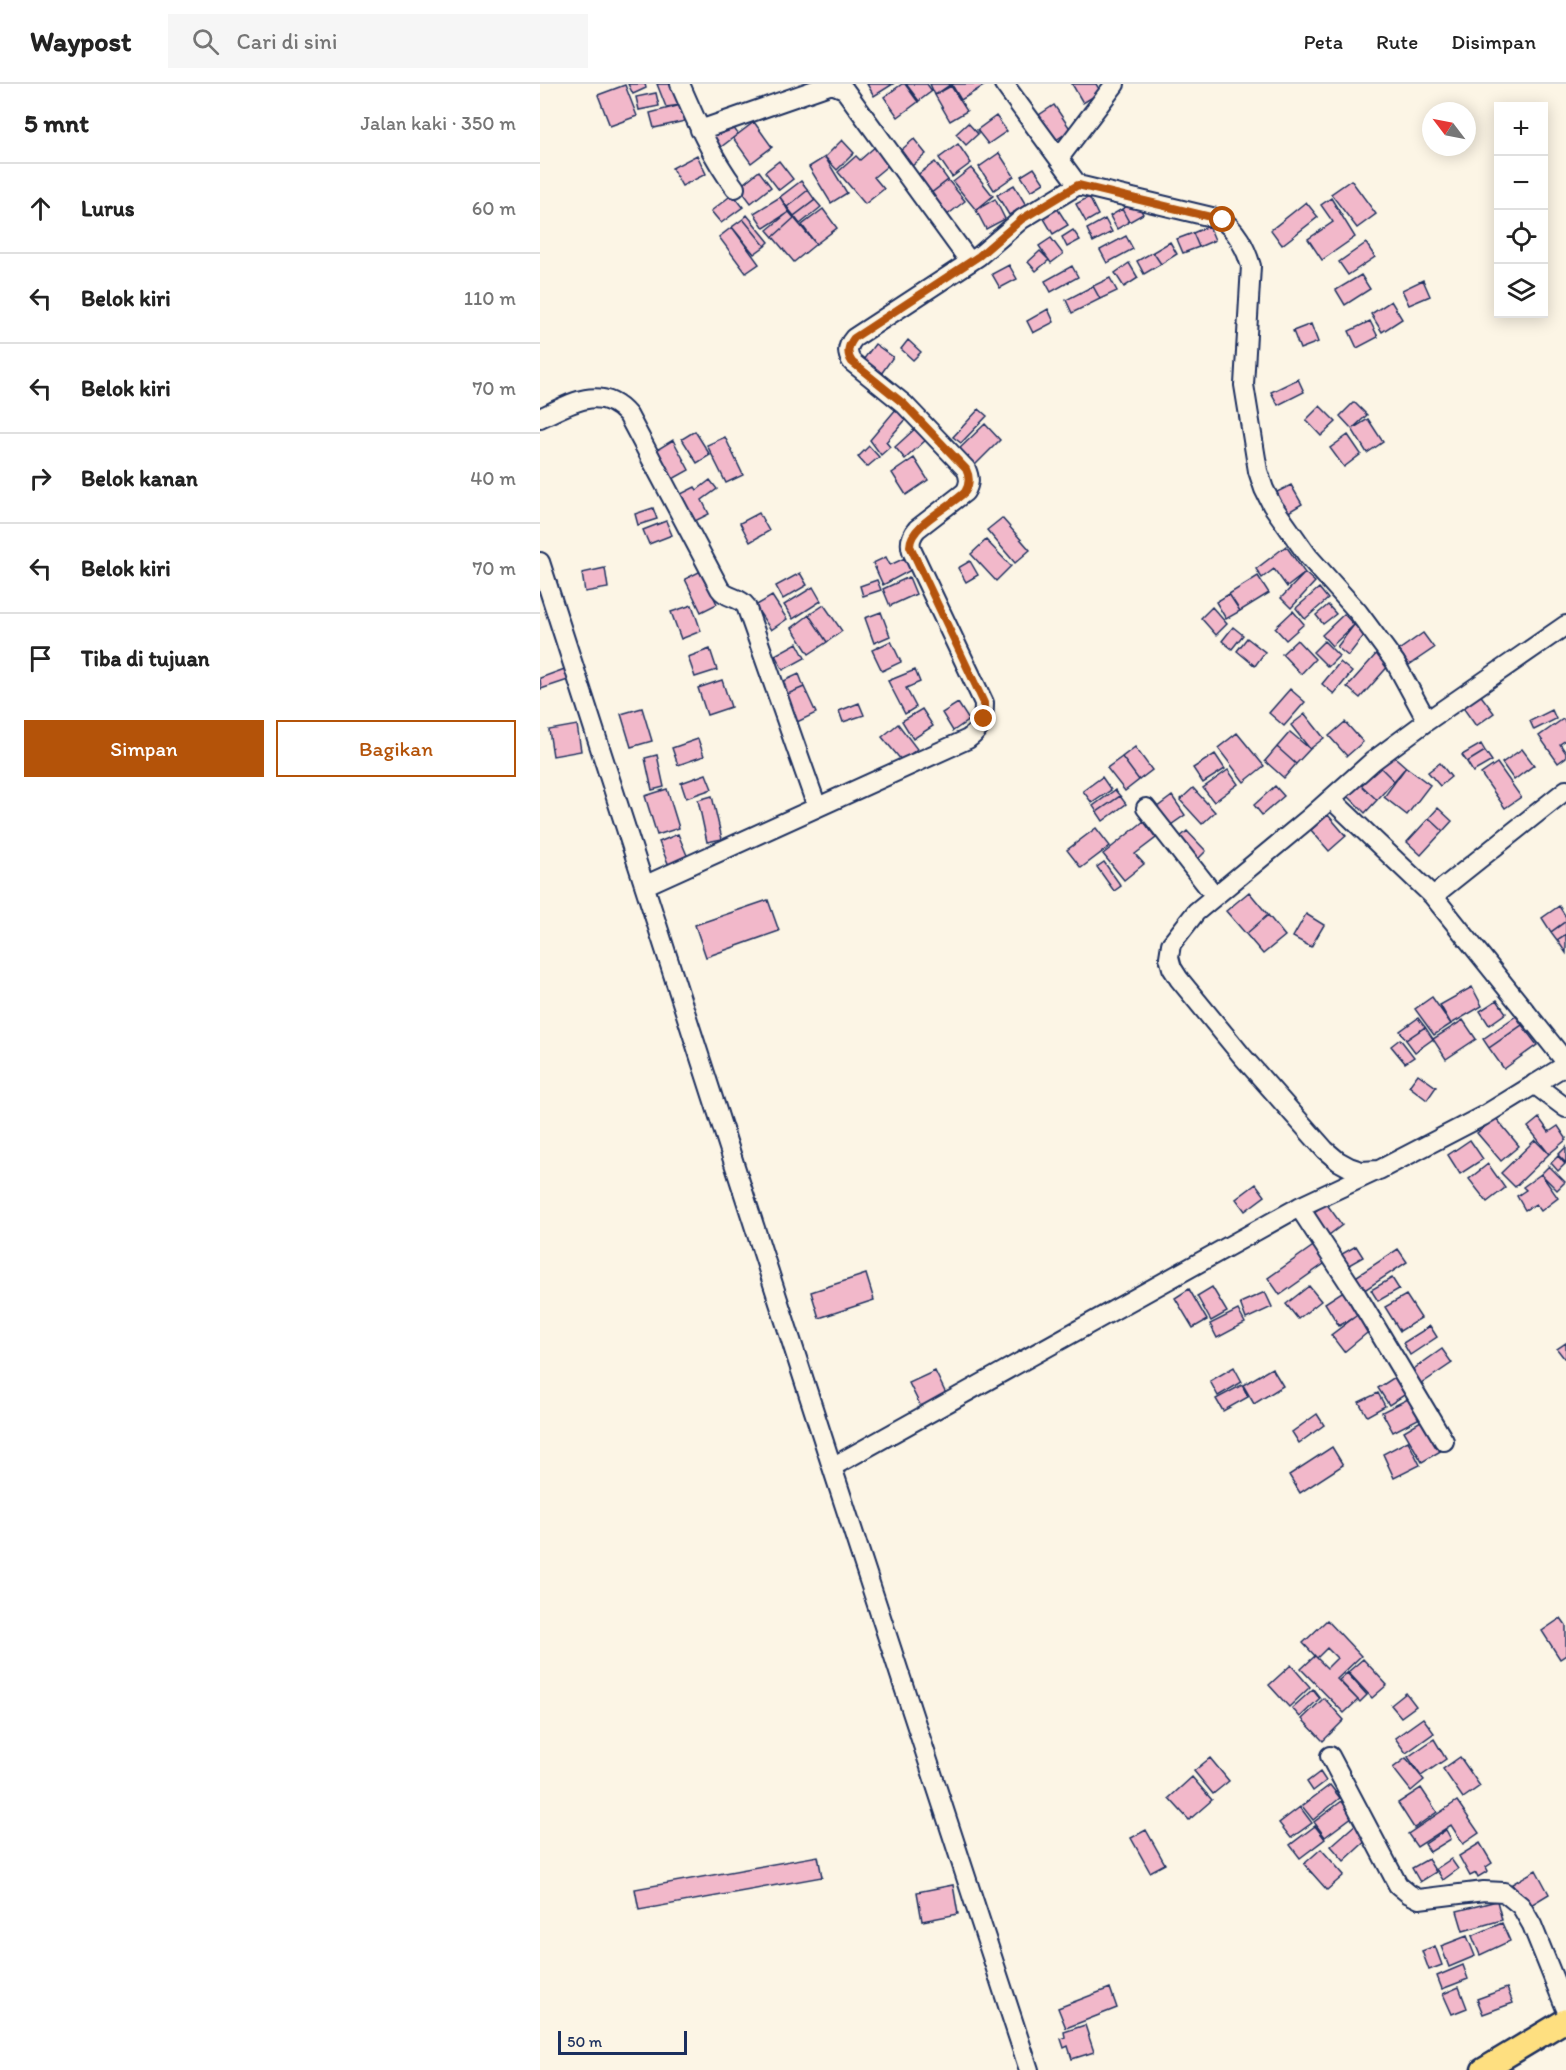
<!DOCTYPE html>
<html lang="id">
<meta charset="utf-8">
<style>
body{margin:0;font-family:Itim,sans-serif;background:#f6f6f6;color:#222}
.controls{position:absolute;right:18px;top:18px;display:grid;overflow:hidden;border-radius:0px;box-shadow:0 3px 15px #0003}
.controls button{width:54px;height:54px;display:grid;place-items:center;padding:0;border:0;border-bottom:2px solid #e0e0e0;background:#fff;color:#222;font:30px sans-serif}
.compass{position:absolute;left:882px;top:18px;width:54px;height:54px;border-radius:50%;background:#fff;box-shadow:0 3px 15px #0003;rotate:302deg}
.scale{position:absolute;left:18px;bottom:15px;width:129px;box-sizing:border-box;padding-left:6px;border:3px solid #1b2f5e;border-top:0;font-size:16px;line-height:21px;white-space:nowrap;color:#1b2f5e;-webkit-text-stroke:4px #fcf5e5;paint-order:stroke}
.stop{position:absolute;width:18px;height:18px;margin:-14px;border:4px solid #b45309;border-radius:50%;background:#fff}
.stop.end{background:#b45309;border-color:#fff;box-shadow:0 2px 6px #0008}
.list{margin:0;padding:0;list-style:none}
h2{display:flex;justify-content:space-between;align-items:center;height:78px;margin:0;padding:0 24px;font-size:26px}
h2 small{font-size:20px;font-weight:400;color:#767676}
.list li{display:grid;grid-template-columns:39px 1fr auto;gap:18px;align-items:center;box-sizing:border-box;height:90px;padding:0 24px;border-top:2px solid #e0e0e0}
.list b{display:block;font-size:22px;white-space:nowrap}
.list em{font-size:20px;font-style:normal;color:#767676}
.actions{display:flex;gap:12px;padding:18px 24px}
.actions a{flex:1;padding:14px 0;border:2px solid #b45309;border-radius:0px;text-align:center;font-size:21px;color:#b45309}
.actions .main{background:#b45309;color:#fff}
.icon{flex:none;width:33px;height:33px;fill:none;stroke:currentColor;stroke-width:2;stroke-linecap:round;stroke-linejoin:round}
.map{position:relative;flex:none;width:1026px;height:1986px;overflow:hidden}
header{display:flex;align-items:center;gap:36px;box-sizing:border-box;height:84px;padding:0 30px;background:#fff;border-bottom:2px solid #e0e0e0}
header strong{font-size:28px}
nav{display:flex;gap:33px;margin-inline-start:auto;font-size:21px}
.search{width:420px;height:54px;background:#f6f6f6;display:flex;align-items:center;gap:15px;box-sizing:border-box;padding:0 21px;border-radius:0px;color:#767676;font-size:22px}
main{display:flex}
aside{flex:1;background:#fff}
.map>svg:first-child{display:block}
.building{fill:#f2b8ca;stroke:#1b2f5e;stroke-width:1.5}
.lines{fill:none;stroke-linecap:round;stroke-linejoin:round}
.minor-casing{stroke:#1b2f5e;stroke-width:22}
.major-casing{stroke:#1b2f5e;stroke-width:27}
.minor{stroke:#fcf5e5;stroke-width:18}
.major{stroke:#fedf80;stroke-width:22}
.route{stroke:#b45309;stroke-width:8}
</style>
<header>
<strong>Waypost</strong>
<div class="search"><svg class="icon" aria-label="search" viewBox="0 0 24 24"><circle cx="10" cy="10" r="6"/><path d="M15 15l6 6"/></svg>Cari di sini</div>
<nav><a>Peta</a><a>Rute</a><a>Disimpan</a></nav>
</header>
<main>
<aside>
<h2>5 mnt<small>Jalan kaki · 350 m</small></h2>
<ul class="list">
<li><svg class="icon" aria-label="ahead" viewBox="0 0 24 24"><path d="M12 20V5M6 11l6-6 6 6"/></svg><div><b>Lurus</b></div><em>60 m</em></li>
<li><svg class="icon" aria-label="left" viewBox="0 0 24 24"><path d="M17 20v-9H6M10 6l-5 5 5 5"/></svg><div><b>Belok kiri</b></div><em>110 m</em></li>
<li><svg class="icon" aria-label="left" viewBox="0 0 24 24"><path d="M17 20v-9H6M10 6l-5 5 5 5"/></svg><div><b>Belok kiri</b></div><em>70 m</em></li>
<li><svg class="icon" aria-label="right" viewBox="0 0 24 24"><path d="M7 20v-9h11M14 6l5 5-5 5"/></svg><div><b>Belok kanan</b></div><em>40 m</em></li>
<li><svg class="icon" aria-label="left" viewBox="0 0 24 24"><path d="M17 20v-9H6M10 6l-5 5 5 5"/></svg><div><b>Belok kiri</b></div><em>70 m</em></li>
<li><svg class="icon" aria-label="arrive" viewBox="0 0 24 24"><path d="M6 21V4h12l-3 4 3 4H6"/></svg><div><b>Tiba di tujuan</b></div></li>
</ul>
<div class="actions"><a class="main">Simpan</a><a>Bagikan</a></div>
</aside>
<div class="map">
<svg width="1026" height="1986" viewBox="0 0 1026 1986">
<rect width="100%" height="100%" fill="#fcf5e5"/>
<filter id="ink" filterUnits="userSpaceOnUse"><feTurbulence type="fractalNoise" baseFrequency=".0167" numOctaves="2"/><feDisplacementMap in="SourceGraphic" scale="12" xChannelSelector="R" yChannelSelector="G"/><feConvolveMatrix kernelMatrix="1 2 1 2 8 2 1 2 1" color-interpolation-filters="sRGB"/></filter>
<g filter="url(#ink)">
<path class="building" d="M88 0H105L106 4 93 10Z
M117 0H134L141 21 126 23Z
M327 0H353L334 12Z
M362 0H365L378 18 358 33 344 13Z
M366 0H387L392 7 379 17Z
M390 0H411L395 11Z
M414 0H444L445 1 421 16 412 1Z
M532 0H556L561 8 543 19Z
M85 1 97 32 70 42 58 11Z
M411 2 427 27 410 37 395 11Z
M116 9 119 22 99 26 96 13Z
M141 21 145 37 114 44 110 29Z
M514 21 531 46 513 58 496 33Z
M456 32 467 47 448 60 437 46Z
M189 37 198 50 177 66 167 54Z
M214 38 232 63 211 79 193 54Z
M428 39 438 50 426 61 416 50Z
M374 55 386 70 372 82 360 67Z
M302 56 314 69 297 86 285 73Z
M418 60 431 79 412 93 399 74Z
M337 61 351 79 334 93 344 105 325 120 298 88 316 72 320 76Z
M459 69 474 92 454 106 439 83Z
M157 71 166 90 142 102 132 84Z
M285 73 307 109 291 119 269 83Z
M239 77 253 95 239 106 225 88Z
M395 78 408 96 390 110 376 92Z
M431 84 453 112 436 126 413 98Z
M494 84 504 99 491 107 481 92Z
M219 87 231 103 211 119 199 103Z
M408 96 425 117 406 132 390 110Z
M811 96 836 130 817 144 791 110Z
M261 97 268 106 247 123 240 113Z
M474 101 486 121 469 131 457 111Z
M268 106 275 116 254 132 247 123Z
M193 110 203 123 181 139 171 127Z
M240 113 249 128 224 144 214 129Z
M549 113 558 131 546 138 536 120Z
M791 114 815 153 782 176 768 155 793 138 781 121Z
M455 115 465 135 446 145 436 126Z
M275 116 281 123 260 140 254 132Z
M596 117 603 130 589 138 582 125Z
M766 118 778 133 742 161 731 146Z
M517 124 528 141 513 150 503 133Z
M283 125 297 144 276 160 262 141Z
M582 125 589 138 577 145 570 132Z
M249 128 254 134 233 153 227 146Z
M207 131 229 158 225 162 203 135Z
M254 134 276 160 254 178 233 153Z
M203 135 225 162 214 170 192 143Z
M565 135 572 148 553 158 547 145Z
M669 142 675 156 659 163 653 149Z
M192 143 219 180 206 189 179 153Z
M533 146 540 156 527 163 522 153Z
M653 149 659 163 643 169 637 155Z
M586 152 593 165 567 179 560 166Z
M511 154 523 170 511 179 499 162Z
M630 158 637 170 621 180 613 168Z
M826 159 835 173 808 191 799 178Z
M500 167 509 176 496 187 488 178Z
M613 168 621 180 604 190 597 177Z
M589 179 598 194 584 203 575 189Z
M469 181 477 195 460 204 452 190Z
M532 182 538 193 511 208 505 197Z
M821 191 830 205 805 221 796 206Z
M570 194 577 207 560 215 553 202Z
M883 196 890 212 869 221 862 206Z
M553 202 560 215 532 229 526 216Z
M851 217 862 235 842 248 831 230Z
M508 225 514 238 493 249 487 237Z
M830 237 838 253 817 264 809 247Z
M771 240 778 258 760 265 753 247Z
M368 256 381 268 373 276 361 265Z
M335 260 353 273 339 293 320 280Z
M758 295 764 308 738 321 731 308Z
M814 318 827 331 812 345 800 332Z
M780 322 796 338 781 352 766 336Z
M357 324 368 333 346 358 350 363 341 371 330 356Z
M439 325 447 332 421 359 413 353Z
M828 335 843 358 827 369 812 345Z
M445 340 460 356 432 384 416 368Z
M377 343 387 355 365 375 355 363Z
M155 347 170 371 157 379 142 355Z
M808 351 821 370 804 383 790 364Z
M185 353 203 391 186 399 167 361Z
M133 356 149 386 131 396 115 367Z
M329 362 339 373 327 383 318 373Z
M374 374 388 396 366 411 352 389Z
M170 396 177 405 162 416 169 430 151 439 137 412 155 403 157 406Z
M751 401 762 420 742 432 731 411Z
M113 424 117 435 98 441 95 430Z
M219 429 229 447 210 458 200 439Z
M462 434 490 466 475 479 447 446Z
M126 437 132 451 109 460 103 446Z
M446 456 471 482 456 497 431 470Z
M746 462 765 489 747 503 734 485 722 494 716 485Z
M346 473 350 481 365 474 371 486 343 501 333 479Z
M430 477 438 491 426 498 418 484Z
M65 484 68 504 45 508 42 489Z
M161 487 177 520 161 528 145 495Z
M260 489 267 501 243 515 236 502Z
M765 489 775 498 751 524 741 514Z
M718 492 729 509 700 527 689 510Z
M369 493 376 510 350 522 343 505Z
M337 496 341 506 323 512 320 502Z
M273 503 281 517 253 535 244 521Z
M779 504 788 515 765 535 756 524Z
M689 510 700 527 686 535 676 518Z
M232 512 247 535 231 546 215 522Z
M152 521 161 547 141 555 131 528Z
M284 521 302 547 287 558 269 531Z
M788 521 796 530 783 540 776 531Z
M672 523 687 540 676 551 661 534Z
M753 527 764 540 746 556 735 544Z
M341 528 350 552 334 559 325 534Z
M804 530 814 541 792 562 782 551Z
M269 531 287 558 269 570 252 544Z
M814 541 826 549 808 572 797 563Z
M693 543 703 551 692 565 682 557Z
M883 549 894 564 869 581 859 566Z
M707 554 725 568 715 582 697 567Z
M757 556 775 575 761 590 742 570Z
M351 557 361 578 342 587 332 566Z
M784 557 799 572 788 583 773 568Z
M257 559 265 574 243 586 235 571Z
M170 565 177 586 155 593 148 573Z
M838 568 851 579 820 614 807 603Z
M800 578 812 588 794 610 782 600Z
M30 583 34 594 1 605 0 594Z
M375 586 380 598 366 604 376 623 365 630 348 597Z
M259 590 264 603 243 612 237 600Z
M182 596 191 623 167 631 158 604Z
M264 603 276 629 255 639 243 612Z
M750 605 765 618 744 642 729 629Z
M936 605 954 629 936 642 919 618Z
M319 619 324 631 303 638 299 627Z
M418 619 429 636 413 647 402 629Z
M102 624 112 657 91 663 81 630Z
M382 625 393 642 373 655 362 637Z
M1012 626 1016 635 994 646 990 637Z
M765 630 784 654 770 665 751 641Z
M1023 635 1026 639V656L1020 660 1026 669V673L1018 679 999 652Z
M805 638 823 658 807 672 789 652Z
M358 640 377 665 362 677 342 653Z
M37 641 41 667 13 672 9 646Z
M750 648 770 665 756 680 737 663Z
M697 649 724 682 704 698 678 664Z
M158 655 164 672 138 681 132 664Z
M941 660 945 667 927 678 922 671Z
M595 663 612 686 599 696 582 673Z
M737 663 756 680 744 694 725 677Z
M982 665 994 681 974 696 962 679Z
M945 667 952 677 933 688 927 678Z
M849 668 866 683 854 697 836 679Z
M675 670 685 685 663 699 653 684Z
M117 671 124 703 112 706 105 674Z
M582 673 599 696 585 707 567 684Z
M836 679 854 697 837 716 818 698Z
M900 679 911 693 900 702 888 688Z
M957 679 981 713 965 724 941 690Z
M866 683 890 701 867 731 844 713Z
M688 686 698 700 674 718 663 704Z
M166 690 172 705 146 714 141 699Z
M562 693 571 706 552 719 543 707Z
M818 698 837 716 825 729 806 710Z
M735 702 744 712 722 731 714 721Z
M653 704 675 728 662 740 640 716Z
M127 705 139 744 117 751 105 712Z
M575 706 580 712 557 728 553 722Z
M172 712 182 755 167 758 158 716Z
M580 712 586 720 563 737 557 728Z
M632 712 645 731 625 745 612 727Z
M898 724 912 737 903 747 889 734Z
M788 731 806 752 789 767 771 746Z
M889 734 903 747 881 771 867 758Z
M604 737 616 754 595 770 604 780 584 796 563 770Z
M556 744 570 762 541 784 527 766Z
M647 747 666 767 656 777 636 757Z
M138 750 149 776 130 784 119 758Z
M564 778 581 802 574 807 557 783Z
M709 808 728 831 706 850 686 827Z
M228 816 239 847 166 873 155 841Z
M1019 822 1026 833V837L1011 848 1002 834Z
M766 830 784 841 771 863 753 853Z
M728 831 745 852 723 870 706 850Z
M1026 837V850L1017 856 1011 848Z
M1026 850V869L1017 856Z
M932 903 942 922 911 940 900 921Z
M892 913 911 940 894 951 875 925Z
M957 916 966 929 949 941 940 927Z
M976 932 982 941 949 964 943 955Z
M878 934 885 943 866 956 860 947Z
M923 936 936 955 906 975 893 955Z
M982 941 997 961 964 985 949 964Z
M885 943 893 955 875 968 866 956Z
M860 955 874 973 865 979 851 962Z
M878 990 896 1003 887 1016 869 1002Z
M956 1034 979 1062 961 1077 937 1049Z
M999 1034 1009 1048 1018 1042 1026 1054V1056L1009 1070 988 1043Z
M930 1056 943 1075 920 1090 908 1071Z
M995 1056 1009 1070 975 1103 961 1089Z
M1026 1063V1079L1018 1071Z
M1018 1072 1025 1080 1018 1087 1011 1079Z
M948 1080 965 1104 947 1118 929 1095Z
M1009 1082 1025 1098 1017 1106 1001 1090Z
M1001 1090 1018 1114 1001 1127 996 1120 985 1126 977 1112 986 1106 983 1103Z
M716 1100 725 1112 705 1127 696 1115Z
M786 1119 802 1141 785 1154 768 1133Z
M779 1158 791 1175 740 1211 728 1194Z
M816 1162 823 1173 802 1185 795 1174Z
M858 1165 867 1178 820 1209 811 1196Z
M326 1190 334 1216 279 1234 271 1208Z
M852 1194 859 1205 838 1217 831 1206Z
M769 1202 781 1217 758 1235 746 1220Z
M672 1203 687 1228 671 1237 657 1212Z
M649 1205 667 1236 653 1244 635 1214Z
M805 1206 820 1229 799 1242 785 1219Z
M725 1208 732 1223 706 1235 700 1219Z
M866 1211 881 1234 860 1247 845 1223Z
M698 1226 705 1239 677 1254 670 1240Z
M820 1229 832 1245 804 1268 791 1251Z
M890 1242 897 1253 870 1271 863 1259Z
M1026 1259V1273L1024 1274 1017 1265Z
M902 1265 912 1279 878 1302 868 1289Z
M694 1283 702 1298 678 1312 670 1297Z
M732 1284 743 1302 714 1320 703 1301Z
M395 1287 408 1314 383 1327 369 1299Z
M858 1291 869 1308 849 1321 838 1304Z
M702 1301 708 1313 683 1327 676 1315Z
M838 1309 845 1322 827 1332 819 1318Z
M872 1313 882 1333 853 1348 842 1328Z
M777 1330 784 1341 759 1359 752 1348Z
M886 1334 904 1365 882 1378 864 1347Z
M868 1357 880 1381 854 1394 843 1370Z
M792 1363 803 1381 760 1409 749 1391Z
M1021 1534 1026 1541V1571L1020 1575 1002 1547Z
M787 1536 821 1572 797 1595 818 1616 804 1629 761 1585 775 1572 787 1584 797 1574 787 1564 777 1574 763 1559Z
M823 1575 847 1601 832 1614 808 1588Z
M751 1581 770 1603 749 1623 729 1601Z
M807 1589 827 1611 820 1618 799 1596Z
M773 1605 780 1614 760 1633 752 1624Z
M866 1609 876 1622 861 1633 851 1621Z
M784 1614 804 1636 783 1657 762 1635Z
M883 1634 894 1649 866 1669 855 1654Z
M894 1655 906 1675 881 1692 868 1673Z
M920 1673 940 1702 923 1714 903 1685Z
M670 1674 689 1697 673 1710 654 1687Z
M866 1674 884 1696 871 1707 853 1684Z
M780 1688 786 1697 773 1707 767 1698Z
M652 1693 672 1716 649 1736 629 1714Z
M790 1701 800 1714 773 1736 762 1722Z
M881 1704 897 1728 874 1744 858 1719Z
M802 1717 813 1732 785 1753 774 1738Z
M917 1717 939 1749 923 1760 911 1741 877 1763 868 1750Z
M760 1723 772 1739 751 1754 739 1739Z
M817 1739 830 1753 804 1777 791 1762Z
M775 1742 785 1755 760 1774 750 1761Z
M606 1746 625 1780 610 1788 591 1754Z
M906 1746 911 1755 890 1768 885 1760Z
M940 1759 952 1779 946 1783 948 1787 938 1793 936 1789 930 1792 919 1772Z
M781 1765 804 1791 787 1806 764 1780Z
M278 1772 282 1793 99 1826 95 1805Z
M888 1775 896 1788 880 1798 872 1784Z
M911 1775 918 1785 903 1796 896 1785Z
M996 1786 1009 1810 986 1824 972 1800Z
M413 1801 418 1830 382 1837 377 1808Z
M957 1817 962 1836 923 1847 917 1827Z
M962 1839 970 1857 940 1871 932 1852Z
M927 1852 935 1872 909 1883 901 1862Z
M895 1862 902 1881 889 1886 882 1867Z
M923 1881 928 1895 902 1905 897 1892Z
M919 1903 927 1924 912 1930 903 1910Z
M570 1904 577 1924 526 1944 518 1924Z
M967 1904 973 1919 943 1930 937 1915Z
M545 1941 554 1968 532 1975 528 1962 524 1964 521 1955 525 1953 524 1948Z"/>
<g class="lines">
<defs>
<path id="minor" d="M140 0C156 37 171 72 195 104
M464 0 538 101 680 135C696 144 706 165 711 182L704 301 718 387 724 405 732 421 768 472 818 528 855 578 887 637 833 677 768 735 656 828 631 860 629 873 632 884 639 895 702 972 785 1066 798 1077 809 1083 821 1087 839 1086 943 1032 1026 981
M160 46 292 0 304 5 430 178
M519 74 575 0
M0 334C30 320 61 299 88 331L180 505C187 515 199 512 206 522L277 723
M0 478 292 1383 489 1986
M887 637 1026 541
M791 715 893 812 1026 978
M606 724 675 812
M106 801 428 655C442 645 444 635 444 619L372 467C369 458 371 452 377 445L425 408C430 400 430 394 426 385L364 320 312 278C306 269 307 262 314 254L439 172 482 135 538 101
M893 812 1026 706
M994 1000 1026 1024
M759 1123 818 1213 904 1357
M292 1383 759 1123 836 1087
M790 1672 858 1801 869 1810 879 1815 944 1807 964 1808 981 1822 992 1841 1026 1925"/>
<path id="major" d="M943 1986 1026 1936"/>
</defs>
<use href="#minor" class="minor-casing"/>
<use href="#major" class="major-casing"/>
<use href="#minor" class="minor"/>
<use href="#major" class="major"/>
</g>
</g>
<g class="lines" filter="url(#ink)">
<path class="route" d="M444 635V619L370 462C370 441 410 423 425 408 430 400 430 393 426 385L364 320 312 278C306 269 308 262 314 254L439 172 482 135 538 101 683 136"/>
</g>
</svg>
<div class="controls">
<button>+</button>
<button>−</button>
<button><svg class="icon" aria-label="locate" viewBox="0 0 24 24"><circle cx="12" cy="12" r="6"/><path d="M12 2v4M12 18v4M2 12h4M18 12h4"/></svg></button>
<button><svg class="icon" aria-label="layers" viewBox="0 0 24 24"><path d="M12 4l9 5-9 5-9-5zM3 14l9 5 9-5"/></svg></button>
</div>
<svg class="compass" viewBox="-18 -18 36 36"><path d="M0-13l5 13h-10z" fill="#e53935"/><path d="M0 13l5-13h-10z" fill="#767676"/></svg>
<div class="scale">50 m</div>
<div class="stop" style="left:683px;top:136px"></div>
<div class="stop end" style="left:444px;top:635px"></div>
</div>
</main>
